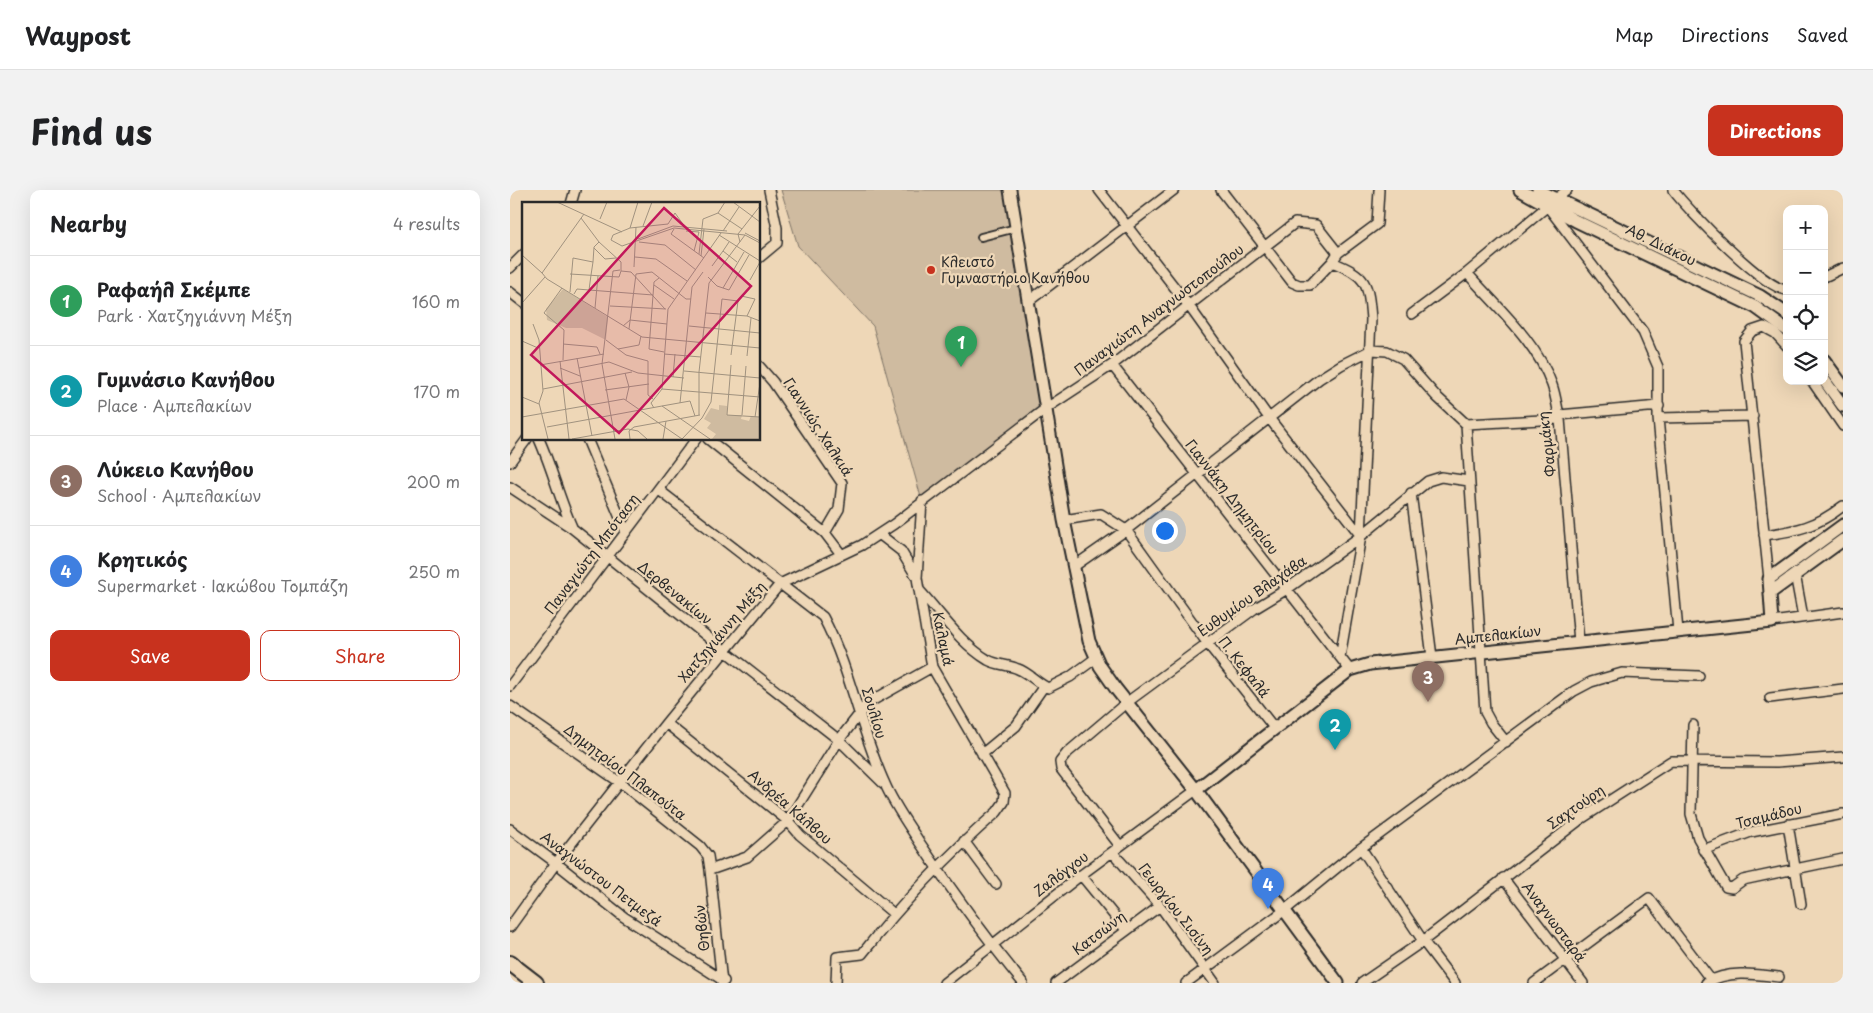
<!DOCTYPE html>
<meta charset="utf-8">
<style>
body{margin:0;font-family:"Playpen Sans",sans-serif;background:#f2f2f2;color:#202124}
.controls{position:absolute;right:15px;top:15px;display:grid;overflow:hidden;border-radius:10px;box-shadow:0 5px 20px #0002}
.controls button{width:45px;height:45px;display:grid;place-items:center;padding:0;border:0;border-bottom:1px solid #e0e0e0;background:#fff;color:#202124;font:25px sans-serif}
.you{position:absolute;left:654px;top:340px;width:18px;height:18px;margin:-12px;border:4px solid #fff;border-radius:50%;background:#1a73e8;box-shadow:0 0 0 8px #1a73e833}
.badge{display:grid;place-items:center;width:32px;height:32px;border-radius:50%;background:#c8321e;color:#fff;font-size:16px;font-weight:700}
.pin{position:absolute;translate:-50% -41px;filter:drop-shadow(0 1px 2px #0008)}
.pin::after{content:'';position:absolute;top:26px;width:18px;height:15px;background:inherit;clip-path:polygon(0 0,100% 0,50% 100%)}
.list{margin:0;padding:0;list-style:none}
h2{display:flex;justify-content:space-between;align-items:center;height:65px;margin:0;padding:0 20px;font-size:21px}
h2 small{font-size:16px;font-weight:400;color:#757577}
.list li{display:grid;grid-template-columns:32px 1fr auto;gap:15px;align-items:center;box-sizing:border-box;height:90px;padding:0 20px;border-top:1px solid #e0e0e0}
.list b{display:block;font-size:19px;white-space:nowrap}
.list p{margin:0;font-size:16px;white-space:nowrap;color:#757577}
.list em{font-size:16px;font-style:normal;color:#757577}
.actions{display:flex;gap:10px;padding:15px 20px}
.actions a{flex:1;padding:11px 0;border:1px solid #c8321e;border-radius:10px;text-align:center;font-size:18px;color:#c8321e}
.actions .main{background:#c8321e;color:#fff}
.icon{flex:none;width:28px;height:28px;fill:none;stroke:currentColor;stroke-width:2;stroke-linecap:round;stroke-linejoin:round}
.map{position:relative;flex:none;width:1333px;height:793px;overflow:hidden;border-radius:10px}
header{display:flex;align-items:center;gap:30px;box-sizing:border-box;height:70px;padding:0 25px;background:#fff;border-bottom:1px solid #e0e0e0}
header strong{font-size:24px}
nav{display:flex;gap:28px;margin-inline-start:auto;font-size:18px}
.intro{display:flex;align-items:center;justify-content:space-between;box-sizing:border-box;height:120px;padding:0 30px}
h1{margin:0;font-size:35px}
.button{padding:12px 22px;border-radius:10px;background:#c8321e;color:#fff;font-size:18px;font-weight:700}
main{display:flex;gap:30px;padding:0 30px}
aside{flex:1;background:#fff;border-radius:10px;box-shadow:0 5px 20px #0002}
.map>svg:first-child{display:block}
.green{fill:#cfbba0;stroke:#7d7366}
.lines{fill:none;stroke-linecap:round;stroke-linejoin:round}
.pedestrian-casing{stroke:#2b2b2b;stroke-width:10}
.minor-casing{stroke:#2b2b2b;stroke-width:12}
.tertiary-casing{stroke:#2b2b2b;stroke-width:15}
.primary-casing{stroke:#2b2b2b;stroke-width:18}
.pedestrian{stroke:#eed7b7;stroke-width:6}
.minor{stroke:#eed7b7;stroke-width:9}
.tertiary{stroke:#eed7b7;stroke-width:11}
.primary{stroke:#eed7b7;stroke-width:14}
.poi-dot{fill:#c8321e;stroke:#eed7b7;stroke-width:2}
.labels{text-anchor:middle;stroke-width:4.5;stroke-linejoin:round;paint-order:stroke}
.street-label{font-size:14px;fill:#2b2b2b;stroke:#eed7b7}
.poi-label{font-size:14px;fill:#2b2b2b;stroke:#eed7b7;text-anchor:start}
.inset-road{fill:none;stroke:#a0927f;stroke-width:1}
.view{fill:#c2185b;fill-opacity:0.15;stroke:#c2185b;stroke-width:2.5}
.inset-edge{fill:none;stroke:#2b2b2b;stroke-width:2.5}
</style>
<header>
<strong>Waypost</strong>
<nav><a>Map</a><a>Directions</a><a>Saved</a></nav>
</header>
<div class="intro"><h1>Find us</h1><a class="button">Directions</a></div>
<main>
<aside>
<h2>Nearby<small>4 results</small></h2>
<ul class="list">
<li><span class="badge" style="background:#2e9e5b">1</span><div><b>Ραφαήλ Σκέμπε</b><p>Park · Χατζηγιάννη Μέξη</p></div><em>160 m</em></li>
<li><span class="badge" style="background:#0f9aa8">2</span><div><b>Γυμνάσιο Κανήθου</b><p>Place · Αμπελακίων</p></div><em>170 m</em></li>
<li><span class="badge" style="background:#8d6e63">3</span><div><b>Λύκειο Κανήθου</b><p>School · Αμπελακίων</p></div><em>200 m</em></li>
<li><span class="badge" style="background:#3f7fe0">4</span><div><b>Κρητικός</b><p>Supermarket · Ιακώβου Τομπάζη</p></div><em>250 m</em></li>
</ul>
<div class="actions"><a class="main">Save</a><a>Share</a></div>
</aside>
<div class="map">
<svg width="1333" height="793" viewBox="0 0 1333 793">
<rect width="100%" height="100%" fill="#eed7b7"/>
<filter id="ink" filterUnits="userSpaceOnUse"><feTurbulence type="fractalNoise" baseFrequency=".02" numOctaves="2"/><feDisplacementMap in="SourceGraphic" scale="10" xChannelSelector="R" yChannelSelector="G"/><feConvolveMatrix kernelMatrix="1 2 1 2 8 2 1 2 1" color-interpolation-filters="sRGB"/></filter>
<g filter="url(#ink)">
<path class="green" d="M271 0H500L535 219 412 311 363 136 288 56Z"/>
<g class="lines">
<defs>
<path id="pedestrian" d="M471 47 506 38"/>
<path id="minor" d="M589 0 679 116 759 228 851 346
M711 0 782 92 789 95H800L822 72
M1163 0C1178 20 1255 100 1277 100
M61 14 65 0
M1038 17 1133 142 1148 177V228L1168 441
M249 68 267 53V38L259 0
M0 78 14 64
M957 83C987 117 1027 152 1042 195 1046 206 1047 218 1050 229L1069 452
M1314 87 1333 78
M0 102 14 113
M519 111 664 0
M902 124 957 83 1057 0
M602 175 840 480
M249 176 263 192 332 293 329 319 315 343
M1302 191 1333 236
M1049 225 1149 216
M1148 228 1243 226
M956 234 1050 229
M29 249C42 278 49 308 62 337
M77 249 116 342
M198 249 315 343 331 364
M0 272 17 249
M0 297 62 338 214 460 329 550 373 593
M149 300 313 427C341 480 350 540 375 594 384 615 398 634 410 653 442 701 476 748 513 793
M901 303 922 467
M554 330 591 324 616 340 698 454 765 539
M369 344 391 361 406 386
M1254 345C1287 341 1306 337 1333 316
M563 377 616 340 809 189 831 175 861 160 877 161 893 169 926 206 956 234 975 522 981 533 996 552
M1285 384 1293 427
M1259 389 1234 151 1242 141 1254 137 1265 143 1277 156
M410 401C431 424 451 454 478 470 487 475 499 475 508 479 519 483 527 493 538 498L560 487 586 468
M1262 432 1333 422
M830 467 851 346 861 129C858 92 857 86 822 72L828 63 867 34 869 0
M0 496 186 249
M1260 508 1333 499
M0 516 111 593 190 656 198 666 200 680 212 793
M156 533 278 631 290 645 384 724
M1183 535 1181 624 1188 648 1216 697 1222 698 1233 690 1333 669
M472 564 506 536 534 496
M1278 634 1291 714
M0 639 46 673 114 727 214 791
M454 651 486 694
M610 656 551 579 550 572 557 563 616 513 744 419 777 399 851 346 918 291 931 287 959 291
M851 658 913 751 945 793
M1193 660 1241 642 1333 624
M603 663 650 716 705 793
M200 680 237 667 278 631 329 550 358 513 422 477
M571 685 616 740
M993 688 1073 793
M0 737 46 673 156 533 270 394 352 355 384 334 535 219 602 175 785 33 806 35 828 63
M326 793 327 767 352 764C393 712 437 666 487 622L494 612 495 603 422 477 407 388 412 311
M434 793 571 685 686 600
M546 793 650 716
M676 793 775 720 851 658 1064 501 1081 492 1112 483 1189 486
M852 793 913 751 1071 629 1161 571 1267 572 1333 567
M1024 793 1139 708 1201 790
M1196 793C1218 780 1245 784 1269 787"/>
<path id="tertiary" d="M500 0 554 330 579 451 590 476 606 499 686 600 828 793
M1010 0 1066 31 1245 117 1277 140
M1028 0 1250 106 1277 124
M1314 170 1333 196
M1314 190 1333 216
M1260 403 1333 350
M686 600 840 480 860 474 1262 432 1259 389 1333 335"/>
<path id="primary" d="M0 773 26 793"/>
</defs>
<use href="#pedestrian" class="pedestrian-casing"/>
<use href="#minor" class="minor-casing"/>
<use href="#tertiary" class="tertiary-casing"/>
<use href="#primary" class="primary-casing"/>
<use href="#pedestrian" class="pedestrian"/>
<use href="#minor" class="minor"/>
<use href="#tertiary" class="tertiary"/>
<use href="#primary" class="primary"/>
</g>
</g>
<circle class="poi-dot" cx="421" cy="80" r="5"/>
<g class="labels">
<g class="street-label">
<text transform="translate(1151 55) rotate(26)" y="5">Αθ. Διάκου</text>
<text transform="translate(649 120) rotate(-37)" y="5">Παναγιώτη Αναγνωστοπούλου</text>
<text transform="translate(308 237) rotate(57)" y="5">Γιαννιώς Χαλκιά</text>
<text transform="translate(1037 254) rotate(-97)" y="5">Φαρμάκη</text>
<text transform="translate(722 307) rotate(52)" y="5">Γιαννάκη Δημητρίου</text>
<text transform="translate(82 364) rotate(-53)" y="5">Παναγιώτη Μπόταση</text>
<text transform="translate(165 403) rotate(39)" y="5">Δερβενακίων</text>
<text transform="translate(742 406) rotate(-35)" y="5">Ευθυμίου Βλαχάβα</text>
<text transform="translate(212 442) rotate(-50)" y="5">Χατζηγιάννη Μέξη</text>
<text transform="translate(988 445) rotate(-6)" y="5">Αμπελακίων</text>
<text transform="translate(433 449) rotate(78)" y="5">Καλαμά</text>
<text transform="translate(734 477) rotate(52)" y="5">Π. Κεφαλά</text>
<text transform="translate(364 523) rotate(73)" y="5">Σουλίου</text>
<text transform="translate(115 582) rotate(37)" y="5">Δημητρίου Πλαπούτα</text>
<text transform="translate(280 617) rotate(41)" y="5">Ανδρέα Κάλβου</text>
<text transform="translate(1066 617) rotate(-35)" y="5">Σαχτούρη</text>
<text transform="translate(1259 626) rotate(-14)" y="5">Τσαμάδου</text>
<text transform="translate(551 684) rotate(-37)" y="5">Ζαλόγγου</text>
<text transform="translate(91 689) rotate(37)" y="5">Αναγνώστου Πετμεζά</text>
<text transform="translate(666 719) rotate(52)" y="5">Γεωργίου Σισίνη</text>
<text transform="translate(1044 732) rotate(53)" y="5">Αναγνωσταρά</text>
<text transform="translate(192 738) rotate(-96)" y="5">Θηβών</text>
<text transform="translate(589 743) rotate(-37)" y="5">Κατσώνη</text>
</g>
<g class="poi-label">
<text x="431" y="77">Κλειστό<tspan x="431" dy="16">Γυμναστήριο Κανήθου</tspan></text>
</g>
</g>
<g transform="translate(12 12)">
<rect width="238" height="238" fill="#eed7b7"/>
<path d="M41 87 86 115 84 138 60 126H44L25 118 24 107ZM197 203 205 204V213H220L219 217 227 219 229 214 237 215V237H190L194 232 185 226 189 221 182 217 189 206 197 208Z" fill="#cfbba0"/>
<path class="inset-road" d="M35 0 100 30M211 0 238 20M196 11 220 27M62 12 20 71 25 77 120 135 238 146M59 16 77 40 99 60V69L109 70 143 107M78 17 85 0M121 24 130 0M163 25 153 11 146 22 108 26 91 33 89 38 100 44 152 26 223 33 238 41M108 26 116 0M152 27 149 32 182 56M164 29 177 30 172 49M201 29 217 5M223 31 238 39M197 33 238 59M116 37 151 24 205 29M117 40 143 43 174 68M207 40 201 49 215 60M218 40 216 32 238 4M72 46 83 57 94 56M177 52 181 17 196 11 203 0M0 53 20 71M179 54 182 27M113 55 134 57 165 79M71 60 72 45 77 40M190 64 201 49M112 65 114 25M48 72 97 75 99 69M69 73 67 88 131 93M186 75 195 84 207 88 227 53M137 76 132 80 127 147 142 150M228 78 238 60M132 83 152 97M40 86 22 111 42 128 41 158M201 86 222 50M48 90 51 56 71 60 69 73M52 92 55 87 67 88M219 94 233 97 225 114M0 101 23 75M88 104 144 107M73 106 76 74M184 111 225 114 238 119M11 122 17 138 21 189 17 201 26 237M101 124 108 118 145 122M167 124 238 131M107 127 114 72 130 70 164 97H169M84 138 104 153 126 159V193L131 197M0 139 16 146M41 142 75 145 78 152M96 147 117 143 119 134M142 152 179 155M209 153 216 99 222 91M225 154 229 116M55 156 70 234M38 159 47 237M18 163 82 152M209 163 205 213 238 215M38 166 58 174M57 166 87 160 116 171 162 176M162 169 238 176M103 171 107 185 104 198M151 175 153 152M21 187 110 170M140 187 238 195M83 188 127 182M0 195 17 202M158 201 170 85 181 70M140 204 168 199 173 214M132 206 129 201 140 187 146 107 199 31M177 213V170L187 81 223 33M220 213 224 164M0 215 102 197 160 237M233 215 238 181M25 225 140 204 188 237M50 237 106 227 116 229 125 237M93 237 80 162 91 69 98 68M108 237 107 229 112 225 178 213M141 237 144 219M160 237 180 216 189 200 200 97 216 99"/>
<path class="view" d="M142 6 229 84 97 231 9 153Z"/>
<rect width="238" height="238" class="inset-edge"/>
</g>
</svg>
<div class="controls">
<button>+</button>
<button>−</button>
<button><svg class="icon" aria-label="locate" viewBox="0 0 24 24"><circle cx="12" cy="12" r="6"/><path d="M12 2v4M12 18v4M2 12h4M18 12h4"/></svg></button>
<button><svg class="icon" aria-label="layers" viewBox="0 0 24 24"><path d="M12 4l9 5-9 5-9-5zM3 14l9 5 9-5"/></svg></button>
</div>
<div class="you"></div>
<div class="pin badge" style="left:451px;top:177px;background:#2e9e5b">1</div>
<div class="pin badge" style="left:825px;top:560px;background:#0f9aa8">2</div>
<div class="pin badge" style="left:918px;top:512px;background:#8d6e63">3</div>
<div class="pin badge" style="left:758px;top:719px;background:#3f7fe0">4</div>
</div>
</main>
